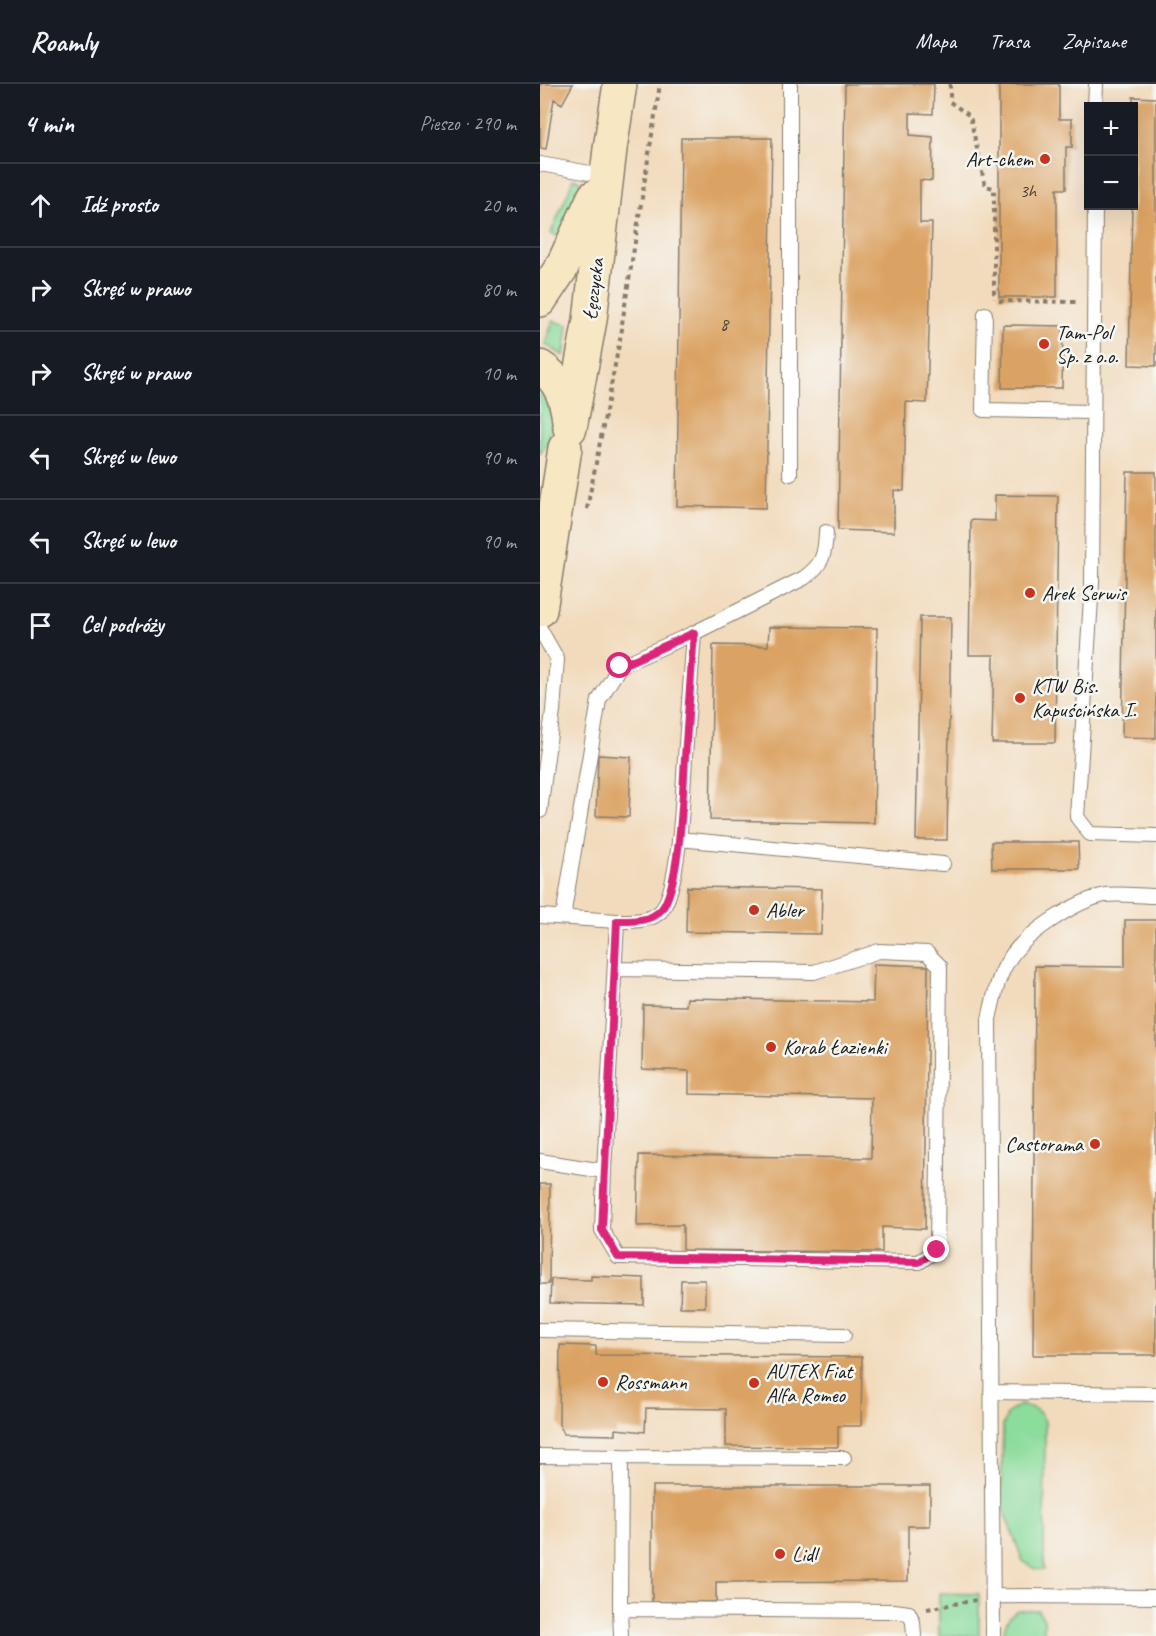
<!DOCTYPE html>
<html lang="pl">
<meta charset="utf-8">
<style>
body{margin:0;font-family:Caveat,sans-serif;background:#242831;color:#f1f3f6}
.controls{position:absolute;right:18px;top:18px;display:grid;overflow:hidden;border-radius:0px;box-shadow:0 6px 24px #0002}
.controls button{width:54px;height:54px;display:grid;place-items:center;padding:0;border:0;border-bottom:2px solid #363941;background:#171b24;color:#f1f3f6;font:30px sans-serif}
.stop{position:absolute;width:18px;height:18px;margin:-14px;border:4px solid #db2777;border-radius:50%;background:#fff}
.stop.end{background:#db2777;border-color:#fff;box-shadow:0 2px 6px #0008}
.list{margin:0;padding:0;list-style:none}
h2{display:flex;justify-content:space-between;align-items:center;height:78px;margin:0;padding:0 24px;font-size:26px}
h2 small{font-size:20px;font-weight:400;color:#9ea1a6}
.list li{display:grid;grid-template-columns:39px 1fr auto;gap:18px;align-items:center;box-sizing:border-box;height:84px;padding:0 24px;border-top:2px solid #363941}
.list b{display:block;font-size:22px;white-space:nowrap}
.list em{font-size:20px;font-style:normal;color:#9ea1a6}
.icon{flex:none;width:33px;height:33px;fill:none;stroke:currentColor;stroke-width:2;stroke-linecap:round;stroke-linejoin:round}
.map{position:relative;flex:none;width:616px;height:1552px;overflow:hidden}
header{display:flex;align-items:center;gap:36px;box-sizing:border-box;height:84px;padding:0 30px;background:#171b24;border-bottom:2px solid #363941}
header strong{font-size:28px}
nav{display:flex;gap:33px;margin-inline-start:auto;font-size:21px}
main{display:flex}
aside{flex:1;background:#171b24}
.map>svg:first-child{display:block}
.green{fill:#8cdc9c;stroke:#547c5c;stroke-width:1.5}
.building{fill:#dba363}
.lines{fill:none;stroke-linecap:round;stroke-linejoin:round}
.lane-casing{stroke:#877c6c;stroke-width:16}
.secondary-casing{stroke:#877c6c;stroke-width:36}
.path{stroke:#877c6c;stroke-width:4;stroke-dasharray:4.5 4.5;stroke-linecap:butt}
.lane{stroke:#fff;stroke-width:14}
.secondary{stroke:#f7e8c3;stroke-width:33}
.route{stroke:#db2777;stroke-width:8}
.poi-dot{fill:#c8321e;stroke:#f6f6f2;stroke-width:2}
.labels{text-anchor:middle;stroke-width:5;stroke-linejoin:round;paint-order:stroke}
.number-label{font-size:18px;fill:#4c3e2e}
.poi-label{font-size:21px;fill:#1c1c1c;stroke:#f6f6f2;text-anchor:start}
.street-label{font-size:21px;fill:#1c1c1c;stroke:#f6f6f2}
</style>
<header>
<strong>Roamly</strong>
<nav><a>Mapa</a><a>Trasa</a><a>Zapisane</a></nav>
</header>
<main>
<aside>
<h2>4 min<small>Pieszo · 290 m</small></h2>
<ul class="list">
<li><svg class="icon" aria-label="ahead" viewBox="0 0 24 24"><path d="M12 20V5M6 11l6-6 6 6"/></svg><div><b>Idź prosto</b></div><em>20 m</em></li>
<li><svg class="icon" aria-label="right" viewBox="0 0 24 24"><path d="M7 20v-9h11M14 6l5 5-5 5"/></svg><div><b>Skręć w prawo</b></div><em>80 m</em></li>
<li><svg class="icon" aria-label="right" viewBox="0 0 24 24"><path d="M7 20v-9h11M14 6l5 5-5 5"/></svg><div><b>Skręć w prawo</b></div><em>10 m</em></li>
<li><svg class="icon" aria-label="left" viewBox="0 0 24 24"><path d="M17 20v-9H6M10 6l-5 5 5 5"/></svg><div><b>Skręć w lewo</b></div><em>90 m</em></li>
<li><svg class="icon" aria-label="left" viewBox="0 0 24 24"><path d="M17 20v-9H6M10 6l-5 5 5 5"/></svg><div><b>Skręć w lewo</b></div><em>90 m</em></li>
<li><svg class="icon" aria-label="arrive" viewBox="0 0 24 24"><path d="M6 21V4h12l-3 4 3 4H6"/></svg><div><b>Cel podróży</b></div></li>
</ul>
</aside>
<div class="map">
<svg width="616" height="1552" viewBox="0 0 616 1552">
<rect width="100%" height="100%" fill="#f6f6f2"/>
<filter id="ink" filterUnits="userSpaceOnUse"><feTurbulence type="fractalNoise" baseFrequency=".0167" numOctaves="2"/><feDisplacementMap in="SourceGraphic" scale="12" xChannelSelector="R" yChannelSelector="G"/><feConvolveMatrix kernelMatrix="1 2 1 2 8 2 1 2 1" color-interpolation-filters="sRGB"/></filter>
<filter id="wash" filterUnits="userSpaceOnUse"><feTurbulence type="fractalNoise" baseFrequency=".008" numOctaves="4" result="noise"/><feDisplacementMap in="SourceGraphic" scale="24" xChannelSelector="R" yChannelSelector="G"/><feGaussianBlur stdDeviation="1.35" result="paint"/><feColorMatrix in="noise" values="0 0 0 0 0 0 0 0 0 0 0 0 0 0 0 0 0 1.4 0 .05"/><feComposite in="paint" operator="in"/></filter>
<g filter="url(#wash)">
<rect width="100%" height="100%" fill="#f2dbbd"/>
<path class="green" d="M34 94 41 98V103L20 153 11 149Z
M13 237 28 241 24 272 5 260Z
M0 304C14 325 17 350 0 370Z
M480 1321C493 1323 500 1325 505 1338L504 1486 495 1485 483 1477 461 1420 463 1341 468 1329Z
M399 1509 439 1510V1552H399Z
M477 1526H498L504 1535V1552H464C464 1540 467 1534 477 1526Z"/>
<g id="blocks">
<path class="building" d="M0 0H33L22 20 14 15 6 65 0 64Z
M305 0H394L393 30 370 29V51L393 53 392 97 380 96V139H392L387 319 366 318 364 407 354 406V448L298 446Z
M459 0H519V35H532V63H526V105H517V213H459Z
M593 13 616 14V282L589 281 592 122H594Z
M141 54H232L226 424 137 422Z
M463 241 523 242 522 304H462Z
M587 388H616V654L582 653Z
M455 411 518 412 515 659H452L454 571H429L431 436 455 437Z
M380 533H411L407 756H376Z
M229 543 337 544 334 739 170 736 173 561 228 562Z
M58 671 91 673 89 733 56 732Z
M451 758H538L539 785H452Z
M147 803 282 805 281 850 146 848Z
M585 836H616V1271H493L495 882 585 883Z
M334 880 388 882 385 1145 342 1143V1168L143 1166V1141L97 1142 99 1071 331 1074 332 1014 149 1010V987L102 985 103 921 146 922 147 914 333 918Z
M0 1100H10L9 1200H0Z
M51 1192 104 1194V1221L10 1219 11 1195 51 1196Z
M141 1196H165V1223H140Z
M20 1261 56 1262V1271L322 1273 321 1342H298V1363L186 1362V1325L106 1324 105 1348 76 1345V1351L24 1350 19 1340Z
M112 1402H390V1442H368V1497L176 1498V1518H112Z"/>
</g>
</g>
<g filter="url(#ink)">
<use href="#blocks" fill-opacity="0" stroke="#877c6c" stroke-width="1.5"/>
<g class="lines">
<defs>
<path id="lane" d="M250 0V390
M555 22 556 0
M0 80 61 91
M555 122 552 499 537 733 550 750 616 752
M445 230 443 326 553 328
M0 545 17 575 13 627 0 727
M139 755 403 780
M0 832 77 837
M23 833 59 616 80 582 154 549
M0 1077 64 1087 77 837C91 837 110 838 121 827 140 804 143 706 145 673 148 632 151 591 154 549L264 494C283 480 285 471 286 448
M64 1087 62 1146 78 1173 379 1178 397 1166 400 882 387 869 339 867 274 888 75 885
M0 1246 304 1251
M451 1308 616 1310
M0 1372 81 1373 80 1525 354 1527 369 1529 373 1538 374 1552
M81 1373 304 1374
M454 1512 616 1513
M80 1525 81 1552
M453 1552 449 935C454 914 457 893 470 874 486 849 536 817 565 811 581 809 600 812 616 812"/>
<path id="secondary" d="M0 216 22 183 54 113
M0 283C19 294 27 316 29 337
M30 344 50 236 70 65 80 0
M0 526 25 364"/>
</defs>
<use href="#lane" class="lane-casing"/>
<use href="#secondary" class="secondary-casing"/>
<path class="path" d="M410 0V18L430 32 445 102 454 104V215
M459 217 536 218
M82 240 120 0
M47 425 83 240
M387 1525 436 1516"/>
<use href="#lane" class="lane"/>
<use href="#secondary" class="secondary"/>
</g>
</g>
<g class="lines" filter="url(#ink)">
<path class="route" d="M80 582 154 549C151 591 148 632 145 673 143 706 140 804 121 826 110 838 91 837 77 837L62 1146 78 1173 379 1178 397 1166"/>
</g>
<g class="poi-dot">
<circle cx="505" cy="75" r="6"/>
<circle cx="504" cy="260" r="6"/>
<circle cx="490" cy="509" r="6"/>
<circle cx="480" cy="614" r="6"/>
<circle cx="214" cy="826" r="6"/>
<circle cx="231" cy="963" r="6"/>
<circle cx="555" cy="1060" r="6"/>
<circle cx="63" cy="1298" r="6"/>
<circle cx="214" cy="1299" r="6"/>
<circle cx="240" cy="1470" r="6"/>
</g>
<g class="labels">
<g class="number-label">
<text x="488" y="113">3h</text>
<text x="184" y="246">8</text>
</g>
<g class="poi-label">
<text x="493" y="82" text-anchor="end">Art-chem</text>
<text x="516" y="255">Tam-Pol<tspan x="516" dy="24">Sp. z o.o.</tspan></text>
<text x="502" y="516">Arek Serwis</text>
<text x="492" y="609">KTW Bis.<tspan x="492" dy="24">Kapuścińska I.</tspan></text>
<text x="226" y="833">Abler</text>
<text x="243" y="970">Korab Łazienki</text>
<text x="543" y="1067" text-anchor="end">Castorama</text>
<text x="226" y="1294">AUTEX Fiat<tspan x="226" dy="24">Alfa Romeo</tspan></text>
<text x="75" y="1305">Rossmann</text>
<text x="252" y="1477">Lidl</text>
</g>
<g class="street-label">
<text transform="translate(53 205) rotate(-83)" y="7">Łęczycka</text>
</g>
</g>
</svg>
<div class="controls">
<button>+</button>
<button>−</button>
</div>
<div class="stop" style="left:80px;top:582px"></div>
<div class="stop end" style="left:397px;top:1166px"></div>
</div>
</main>
